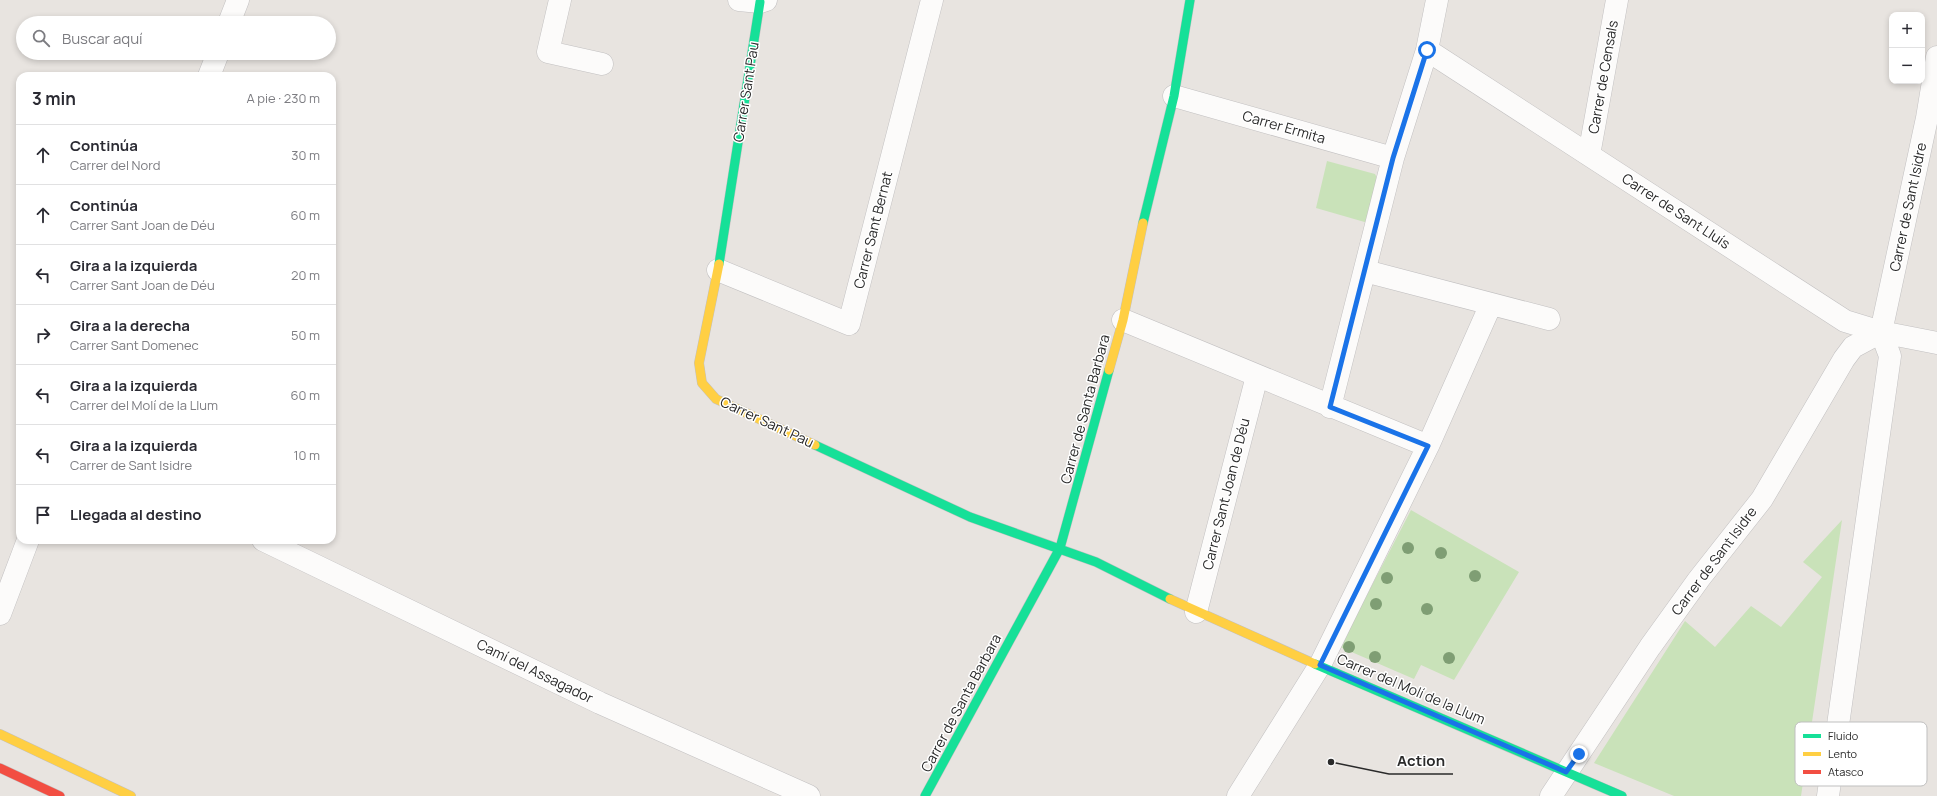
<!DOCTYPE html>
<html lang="es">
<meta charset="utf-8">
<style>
body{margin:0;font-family:Manrope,sans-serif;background:#f7f7f7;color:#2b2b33}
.controls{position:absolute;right:12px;top:12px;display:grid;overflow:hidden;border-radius:8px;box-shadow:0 2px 6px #0003}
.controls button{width:36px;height:36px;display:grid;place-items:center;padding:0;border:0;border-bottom:1px solid #e1e1e2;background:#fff;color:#2b2b33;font:20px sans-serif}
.stop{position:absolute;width:12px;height:12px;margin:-9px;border:3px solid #1a73e8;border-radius:50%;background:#fff}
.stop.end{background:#1a73e8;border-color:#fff;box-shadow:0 1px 4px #0008}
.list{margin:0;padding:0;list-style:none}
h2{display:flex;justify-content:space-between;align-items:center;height:52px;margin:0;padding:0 16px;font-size:17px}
h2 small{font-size:13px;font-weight:400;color:#7c7c81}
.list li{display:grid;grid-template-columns:26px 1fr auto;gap:12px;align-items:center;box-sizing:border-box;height:60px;padding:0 16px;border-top:1px solid #e1e1e2}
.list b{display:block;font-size:15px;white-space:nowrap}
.list p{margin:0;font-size:13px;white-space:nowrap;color:#7c7c81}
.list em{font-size:13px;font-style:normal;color:#7c7c81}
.icon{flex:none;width:22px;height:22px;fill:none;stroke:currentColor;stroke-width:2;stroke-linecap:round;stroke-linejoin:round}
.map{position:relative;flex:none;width:1937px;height:796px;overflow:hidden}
.search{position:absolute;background:#fff;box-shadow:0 2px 6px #0003;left:16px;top:16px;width:320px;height:44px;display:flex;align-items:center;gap:10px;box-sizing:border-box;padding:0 14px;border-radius:22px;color:#7c7c81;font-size:15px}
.panel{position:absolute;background:#fff;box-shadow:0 2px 6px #0003;left:16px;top:72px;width:320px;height:472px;border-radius:12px}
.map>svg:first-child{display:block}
.green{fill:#c9e2b9}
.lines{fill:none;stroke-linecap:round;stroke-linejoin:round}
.street-casing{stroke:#c2c0c1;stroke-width:23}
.fast-casing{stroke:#c2c0c1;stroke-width:10}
.slow-casing{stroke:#c2c0c1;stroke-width:10}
.jam-casing{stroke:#c2c0c1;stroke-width:10}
.street{stroke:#fcfbfa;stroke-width:22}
.fast{stroke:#16e098;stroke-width:9}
.slow{stroke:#ffcf43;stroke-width:9}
.jam{stroke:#f24e42;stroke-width:9}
.tree{fill:#7f9e74}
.route{stroke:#1a73e8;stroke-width:5}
.labels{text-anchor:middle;stroke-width:3;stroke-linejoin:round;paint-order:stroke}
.street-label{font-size:14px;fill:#2a2a2a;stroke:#fff}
.key{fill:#fff;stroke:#bfbfbf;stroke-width:1}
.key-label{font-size:11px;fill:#2a2a2a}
.leader{fill:none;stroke:#2a2a2a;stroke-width:1.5}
.callout-dot{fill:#2a2a2a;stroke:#fff;stroke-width:1.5}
.callout-label{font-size:15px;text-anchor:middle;font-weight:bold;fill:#2a2a2a;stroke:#fff;stroke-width:3;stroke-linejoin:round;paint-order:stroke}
</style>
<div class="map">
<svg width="1937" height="796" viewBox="0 0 1937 796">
<rect width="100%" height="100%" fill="#e8e4e0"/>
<path class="green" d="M1327 161 1375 174 1379 182 1368 223 1316 208Z
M1411 510 1519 572 1454 680 1421 665 1414 679 1340 647Z
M1842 520 1801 796H1674L1594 763 1685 621 1715 647 1751 606 1781 627 1822 577 1803 562Z"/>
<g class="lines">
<defs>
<path id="street" d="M560 0 548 52 602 64
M739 0 760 2 766 0
M229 23 238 0
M1427 50 1845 321 1881 332 1937 343
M209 76 218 53
M1174 96 1393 158
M1589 155 1617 0
M718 270 849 324 932 0
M1365 271 1549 319
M1123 320 1428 446
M1330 407 1393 158 1427 50 1437 0
M263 540 600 703 809 796
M1196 612 1257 376
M0 614 28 540
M1238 796 1320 665 1428 446 1491 304
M1551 796 1650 647 1699 579 1762 499 1844 359 1853 347 1881 332
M1828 796 1890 356 1881 332 1927 118 1937 57"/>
<path id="fast" d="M1143 223 1174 96 1190 0
M719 264 760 2
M815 445 970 517 1096 562 1170 599
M1315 664 1622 796
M925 796 1060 548 1109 370"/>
<path id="slow" d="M719 264 699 363 702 383 716 399 815 445
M1109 370 1123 320 1143 223
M1170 599 1315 664
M0 734 131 796"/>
<path id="jam" d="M0 768 60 796"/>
</defs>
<use href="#street" class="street-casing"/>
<use href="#fast" class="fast-casing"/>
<use href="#slow" class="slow-casing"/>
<use href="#jam" class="jam-casing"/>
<use href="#street" class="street"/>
<use href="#fast" class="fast"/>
<use href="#slow" class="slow"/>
<use href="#jam" class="jam"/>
</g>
<g class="tree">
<circle cx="1408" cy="548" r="6"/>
<circle cx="1441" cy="553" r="6"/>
<circle cx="1475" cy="576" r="6"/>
<circle cx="1387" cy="578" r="6"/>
<circle cx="1376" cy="604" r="6"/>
<circle cx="1427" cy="609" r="6"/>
<circle cx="1349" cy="647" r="6"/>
<circle cx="1375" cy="657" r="6"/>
<circle cx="1449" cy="658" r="6"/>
</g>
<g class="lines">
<path class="route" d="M1427 50 1393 158 1330 407 1428 446 1320 665 1566 772 1579 754"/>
</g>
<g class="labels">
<g class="street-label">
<text transform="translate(1603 77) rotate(-80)" y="5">Carrer de Censals</text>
<text transform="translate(746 92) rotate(-81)" y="5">Carrer Sant Pau</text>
<text transform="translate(1284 127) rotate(16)" y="5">Carrer Ermita</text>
<text transform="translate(1908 207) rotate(-78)" y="5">Carrer de Sant Isidre</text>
<text transform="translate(1676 211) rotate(33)" y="5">Carrer de Sant Lluís</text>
<text transform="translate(873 230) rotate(-76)" y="5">Carrer Sant Bernat</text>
<text transform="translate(1085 409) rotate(-75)" y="5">Carrer de Santa Barbara</text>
<text transform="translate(767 422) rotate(25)" y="5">Carrer Sant Pau</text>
<text transform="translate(1226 494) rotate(-76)" y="5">Carrer Sant Joan de Déu</text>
<text transform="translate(1714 561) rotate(-53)" y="5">Carrer de Sant Isidre</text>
<text transform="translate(535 671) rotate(26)" y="5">Camí del Assagador</text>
<text transform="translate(1411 689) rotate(23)" y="5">Carrer del Molí de la Llum</text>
<text transform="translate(961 703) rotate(-62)" y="5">Carrer de Santa Barbara</text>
</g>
</g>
<rect x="1795" y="722" width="132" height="64" rx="6" class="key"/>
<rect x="1803" y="734" width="18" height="4" fill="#16e098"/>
<rect x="1803" y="752" width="18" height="4" fill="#ffcf43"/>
<rect x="1803" y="770" width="18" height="4" fill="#f24e42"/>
<g class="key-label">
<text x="1828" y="740">Fluido</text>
<text x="1828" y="758">Lento</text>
<text x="1828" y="776">Atasco</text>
</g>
<path class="leader" d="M1331 762L1389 774H1453"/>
<circle class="callout-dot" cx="1331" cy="762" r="4"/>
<g class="callout-label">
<text x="1421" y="766">Action</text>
</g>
</svg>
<div class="controls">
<button>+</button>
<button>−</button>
</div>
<div class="stop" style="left:1427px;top:50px"></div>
<div class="stop end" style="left:1579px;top:754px"></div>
<div class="search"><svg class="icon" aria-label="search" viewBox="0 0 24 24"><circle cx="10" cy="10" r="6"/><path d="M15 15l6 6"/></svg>Buscar aquí</div>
<section class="panel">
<h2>3 min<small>A pie · 230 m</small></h2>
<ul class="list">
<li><svg class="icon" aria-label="ahead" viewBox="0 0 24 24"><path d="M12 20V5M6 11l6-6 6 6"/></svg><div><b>Continúa</b><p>Carrer del Nord</p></div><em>30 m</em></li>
<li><svg class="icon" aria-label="ahead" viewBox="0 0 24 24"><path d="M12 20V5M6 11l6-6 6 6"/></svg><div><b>Continúa</b><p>Carrer Sant Joan de Déu</p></div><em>60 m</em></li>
<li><svg class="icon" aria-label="left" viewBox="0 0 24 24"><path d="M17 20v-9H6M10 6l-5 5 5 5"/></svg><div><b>Gira a la izquierda</b><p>Carrer Sant Joan de Déu</p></div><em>20 m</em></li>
<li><svg class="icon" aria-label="right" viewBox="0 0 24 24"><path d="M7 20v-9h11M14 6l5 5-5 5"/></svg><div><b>Gira a la derecha</b><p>Carrer Sant Domenec</p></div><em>50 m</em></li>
<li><svg class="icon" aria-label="left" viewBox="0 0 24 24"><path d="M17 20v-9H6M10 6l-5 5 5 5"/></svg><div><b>Gira a la izquierda</b><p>Carrer del Molí de la Llum</p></div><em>60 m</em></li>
<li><svg class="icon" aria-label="left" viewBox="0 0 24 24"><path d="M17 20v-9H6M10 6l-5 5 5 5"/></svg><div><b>Gira a la izquierda</b><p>Carrer de Sant Isidre</p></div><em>10 m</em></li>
<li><svg class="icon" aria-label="arrive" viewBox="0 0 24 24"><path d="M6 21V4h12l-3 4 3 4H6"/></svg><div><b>Llegada al destino</b></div></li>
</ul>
</section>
</div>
